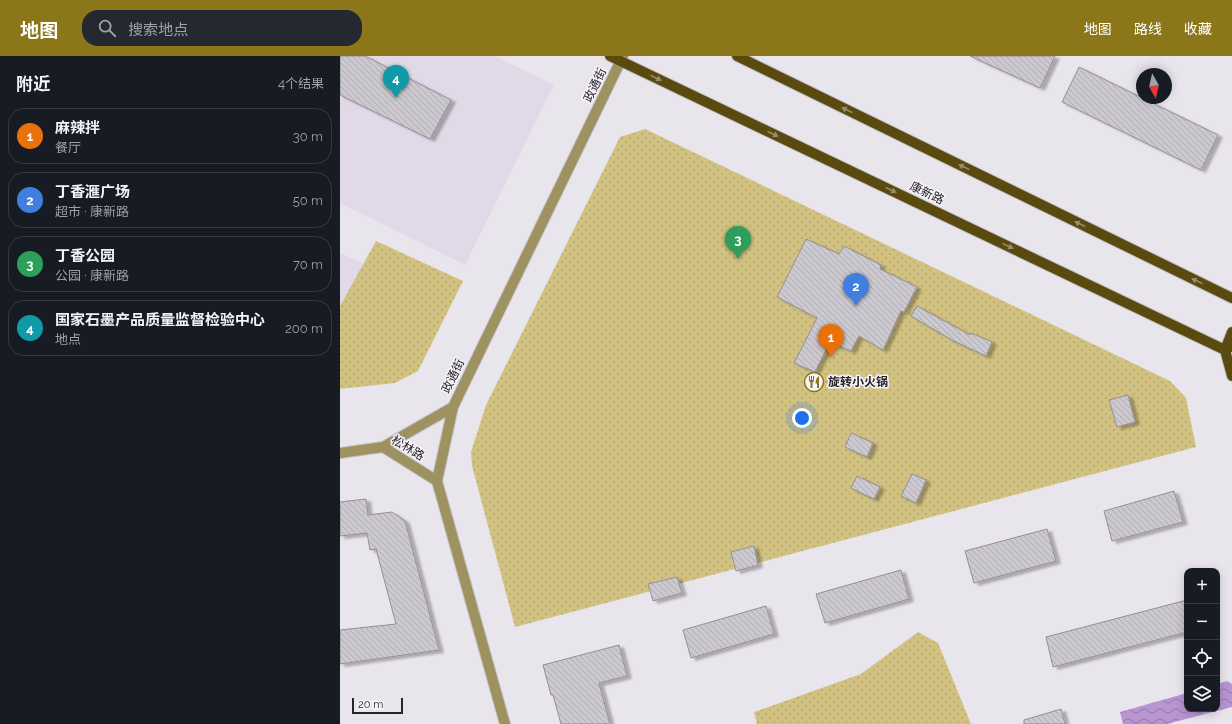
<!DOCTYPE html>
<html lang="zh">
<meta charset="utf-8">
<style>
body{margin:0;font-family:Raleway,"Noto Sans SC",sans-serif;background:#242831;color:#f1f3f6}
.controls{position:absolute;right:12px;bottom:12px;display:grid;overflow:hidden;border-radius:8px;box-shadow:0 2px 10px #0003}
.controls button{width:36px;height:36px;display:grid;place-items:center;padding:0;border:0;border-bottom:1px solid #363941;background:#171b24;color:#f1f3f6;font:20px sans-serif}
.compass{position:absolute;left:796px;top:12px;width:36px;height:36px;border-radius:50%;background:#171b24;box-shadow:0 2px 10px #0003;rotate:172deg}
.scale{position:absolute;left:12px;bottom:10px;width:51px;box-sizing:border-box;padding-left:4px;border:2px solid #272528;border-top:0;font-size:11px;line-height:14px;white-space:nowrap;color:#272528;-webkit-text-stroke:3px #f7f3fa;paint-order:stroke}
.you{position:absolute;left:462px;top:362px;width:14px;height:14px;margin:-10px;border:3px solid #fff;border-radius:50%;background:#1a73e8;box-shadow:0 0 0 6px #1a73e833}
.badge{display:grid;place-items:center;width:26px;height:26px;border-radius:50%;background:#8b761a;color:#fff;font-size:13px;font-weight:700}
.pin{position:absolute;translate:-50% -33px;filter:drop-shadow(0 1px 2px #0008)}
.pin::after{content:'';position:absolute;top:21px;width:14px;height:12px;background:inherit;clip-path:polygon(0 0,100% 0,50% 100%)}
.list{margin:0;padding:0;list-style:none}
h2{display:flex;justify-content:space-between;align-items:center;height:52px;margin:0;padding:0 16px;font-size:17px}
h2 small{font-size:13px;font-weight:400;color:#9ea1a6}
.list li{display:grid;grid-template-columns:26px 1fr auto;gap:12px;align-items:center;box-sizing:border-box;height:56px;margin:0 8px 8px;padding:0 8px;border:1px solid #363941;border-radius:16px}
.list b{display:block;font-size:15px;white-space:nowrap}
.list p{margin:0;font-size:13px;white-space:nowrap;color:#9ea1a6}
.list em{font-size:13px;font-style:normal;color:#9ea1a6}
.icon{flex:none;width:22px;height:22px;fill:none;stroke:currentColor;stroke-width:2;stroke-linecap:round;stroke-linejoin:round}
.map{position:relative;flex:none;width:892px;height:668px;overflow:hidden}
header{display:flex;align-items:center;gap:24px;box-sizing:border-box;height:56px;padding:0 20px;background:#8b761a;color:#fff}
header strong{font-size:19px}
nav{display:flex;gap:22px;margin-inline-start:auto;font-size:14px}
.search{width:280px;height:36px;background:#242831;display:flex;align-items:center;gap:10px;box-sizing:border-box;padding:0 14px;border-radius:16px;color:#9ea1a6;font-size:15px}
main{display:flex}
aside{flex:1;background:#171b24}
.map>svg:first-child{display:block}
.built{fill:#e1d9e7}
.grass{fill:url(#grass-dots)}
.water{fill:url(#water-waves)}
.building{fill:url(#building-back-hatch);stroke:#938f96;filter:url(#shadow)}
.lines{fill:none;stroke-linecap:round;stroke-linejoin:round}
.minor-casing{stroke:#c6c2c9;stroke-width:12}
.major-casing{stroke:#c6c2c9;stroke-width:12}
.minor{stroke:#9e9261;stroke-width:10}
.major{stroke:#594b10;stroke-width:10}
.oneway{fill:#988e6e}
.labels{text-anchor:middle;stroke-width:3;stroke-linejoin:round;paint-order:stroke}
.street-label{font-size:12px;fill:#272528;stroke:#f7f3fa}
.poi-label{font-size:12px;font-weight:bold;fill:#272528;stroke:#f7f3fa;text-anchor:start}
</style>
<header>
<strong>地图</strong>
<div class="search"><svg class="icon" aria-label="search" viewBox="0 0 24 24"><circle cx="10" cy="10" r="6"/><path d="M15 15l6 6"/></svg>搜索地点</div>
<nav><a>地图</a><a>路线</a><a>收藏</a></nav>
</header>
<main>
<aside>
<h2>附近<small>4个结果</small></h2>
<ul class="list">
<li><span class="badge" style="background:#e8710a">1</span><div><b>麻辣拌</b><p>餐厅</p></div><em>30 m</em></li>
<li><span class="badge" style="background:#3f7fe0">2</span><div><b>丁香滙广场</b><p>超市 · 康新路</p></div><em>50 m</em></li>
<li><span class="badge" style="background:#2e9e5b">3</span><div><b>丁香公园</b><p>公园 · 康新路</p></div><em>70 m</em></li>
<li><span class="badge" style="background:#0f9aa8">4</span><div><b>国家石墨产品质量监督检验中心</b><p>地点</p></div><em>200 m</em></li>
</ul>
</aside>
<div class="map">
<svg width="892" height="668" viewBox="0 0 892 668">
<defs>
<pattern id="grass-dots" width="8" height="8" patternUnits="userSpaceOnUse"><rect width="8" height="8" fill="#d2c282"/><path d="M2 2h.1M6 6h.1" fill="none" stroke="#b4a770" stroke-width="1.8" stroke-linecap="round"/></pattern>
<pattern id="water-waves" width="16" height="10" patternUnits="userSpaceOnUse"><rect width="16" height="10" fill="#b895d0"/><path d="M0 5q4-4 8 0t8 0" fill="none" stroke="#9679a9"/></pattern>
<pattern id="building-back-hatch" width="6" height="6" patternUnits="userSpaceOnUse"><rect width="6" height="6" fill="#ccc8cf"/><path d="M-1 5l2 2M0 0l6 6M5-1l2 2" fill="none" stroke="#afacb2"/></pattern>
<filter id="shadow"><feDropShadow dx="4.5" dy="2.5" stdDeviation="1" flood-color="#0004"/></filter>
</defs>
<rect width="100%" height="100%" fill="#e9e5ec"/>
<path class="built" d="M0 0H154L214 29 125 209 0 147Z
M0 197 24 208 0 250Z"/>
<path class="grass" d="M305 73 830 325 846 342 856 391 175 571 132 410 131 396 146 349 280 81Z
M36 185 123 225 78 315 55 327 0 333V250Z
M578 576 598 587 631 668H417L414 656 521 618Z"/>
<path class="water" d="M887 625 892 628V651L827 668H783L780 656 847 637V653H877V628Z"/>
<path class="building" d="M0 0H25L111 44 90 83 0 39Z
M630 0H715L700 32Z
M739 11 878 79 861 114 722 46Z
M466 183 499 198 504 190 541 209 540 213 577 231 564 256 561 255 543 294 519 280 511 295 490 286 475 316 454 307 477 262 437 241Z
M577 250 630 279 631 277 652 286 646 300 612 284 571 260Z
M788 339 795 366 777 371 769 344Z
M511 377 533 387 527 401 505 391Z
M572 418 586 424 576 447 561 440Z
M517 420 540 431 534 443 511 432Z
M834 435 843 466 772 485 764 455Z
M26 443 28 459 52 456 65 465 99 594 0 608V574L56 568 36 493 30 494 27 477 0 480V446Z
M707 473 716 505 634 527 625 495Z
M414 490 418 509 396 515 391 496Z
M561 514 569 543 485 567 476 538Z
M337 521 342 537 313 545 308 528Z
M847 544V576L713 611 706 581Z
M426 550 434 578 351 602 343 574Z
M279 589 287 620 259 627 270 668H221L213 639H211L203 609Z
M721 653 725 668H684V664Z"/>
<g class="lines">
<defs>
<path id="minor" d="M43 391 113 351
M0 397 43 391 97 425
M165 668 97 425 113 351 283 0"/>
<path id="major" d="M270 0 885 294 892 290
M397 0 892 242
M892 276 885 294 892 320"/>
</defs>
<use href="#minor" class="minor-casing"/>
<use href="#major" class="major-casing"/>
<use href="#minor" class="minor"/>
<use href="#major" class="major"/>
</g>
<defs><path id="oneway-solid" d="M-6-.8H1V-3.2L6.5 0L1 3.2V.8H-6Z"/></defs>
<g class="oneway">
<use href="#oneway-solid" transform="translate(316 22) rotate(26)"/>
<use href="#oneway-solid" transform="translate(507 54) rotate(-154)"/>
<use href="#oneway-solid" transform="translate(433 78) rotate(26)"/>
<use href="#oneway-solid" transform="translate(624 111) rotate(-154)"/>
<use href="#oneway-solid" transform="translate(551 134) rotate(26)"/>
<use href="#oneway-solid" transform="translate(740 168) rotate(-154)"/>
<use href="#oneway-solid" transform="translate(668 190) rotate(26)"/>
<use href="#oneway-solid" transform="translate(857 225) rotate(-154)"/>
</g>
<defs>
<symbol id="restaurant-ring" viewBox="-11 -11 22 22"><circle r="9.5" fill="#f7f3fa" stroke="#8b761a" stroke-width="1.5"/><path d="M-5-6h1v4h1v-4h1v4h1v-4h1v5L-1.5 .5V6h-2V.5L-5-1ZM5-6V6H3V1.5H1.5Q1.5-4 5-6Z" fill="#8b761a"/></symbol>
</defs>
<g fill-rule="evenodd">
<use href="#restaurant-ring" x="463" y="315" width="22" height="22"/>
</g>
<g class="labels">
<g class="street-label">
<text transform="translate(255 29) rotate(-64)" y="4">政通街</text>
<text transform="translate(587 137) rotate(26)" y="4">康新路</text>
<text transform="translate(113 320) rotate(-64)" y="4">政通街</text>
<text transform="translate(68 392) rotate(31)" y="4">松林路</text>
</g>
<g class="poi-label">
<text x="488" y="330">旋转小火锅</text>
</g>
</g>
</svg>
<div class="controls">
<button>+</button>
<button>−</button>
<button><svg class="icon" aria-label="locate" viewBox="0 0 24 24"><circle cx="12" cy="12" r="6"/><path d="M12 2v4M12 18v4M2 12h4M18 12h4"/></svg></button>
<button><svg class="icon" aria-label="layers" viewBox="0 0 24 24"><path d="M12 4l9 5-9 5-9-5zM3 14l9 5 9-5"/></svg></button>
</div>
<svg class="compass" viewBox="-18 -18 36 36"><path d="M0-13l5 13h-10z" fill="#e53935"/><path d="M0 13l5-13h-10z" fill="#9ea1a6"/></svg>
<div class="scale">20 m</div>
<div class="you"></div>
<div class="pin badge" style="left:491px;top:301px;background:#e8710a">1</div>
<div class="pin badge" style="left:516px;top:250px;background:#3f7fe0">2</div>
<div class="pin badge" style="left:398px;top:203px;background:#2e9e5b">3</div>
<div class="pin badge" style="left:56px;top:42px;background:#0f9aa8">4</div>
</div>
</main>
